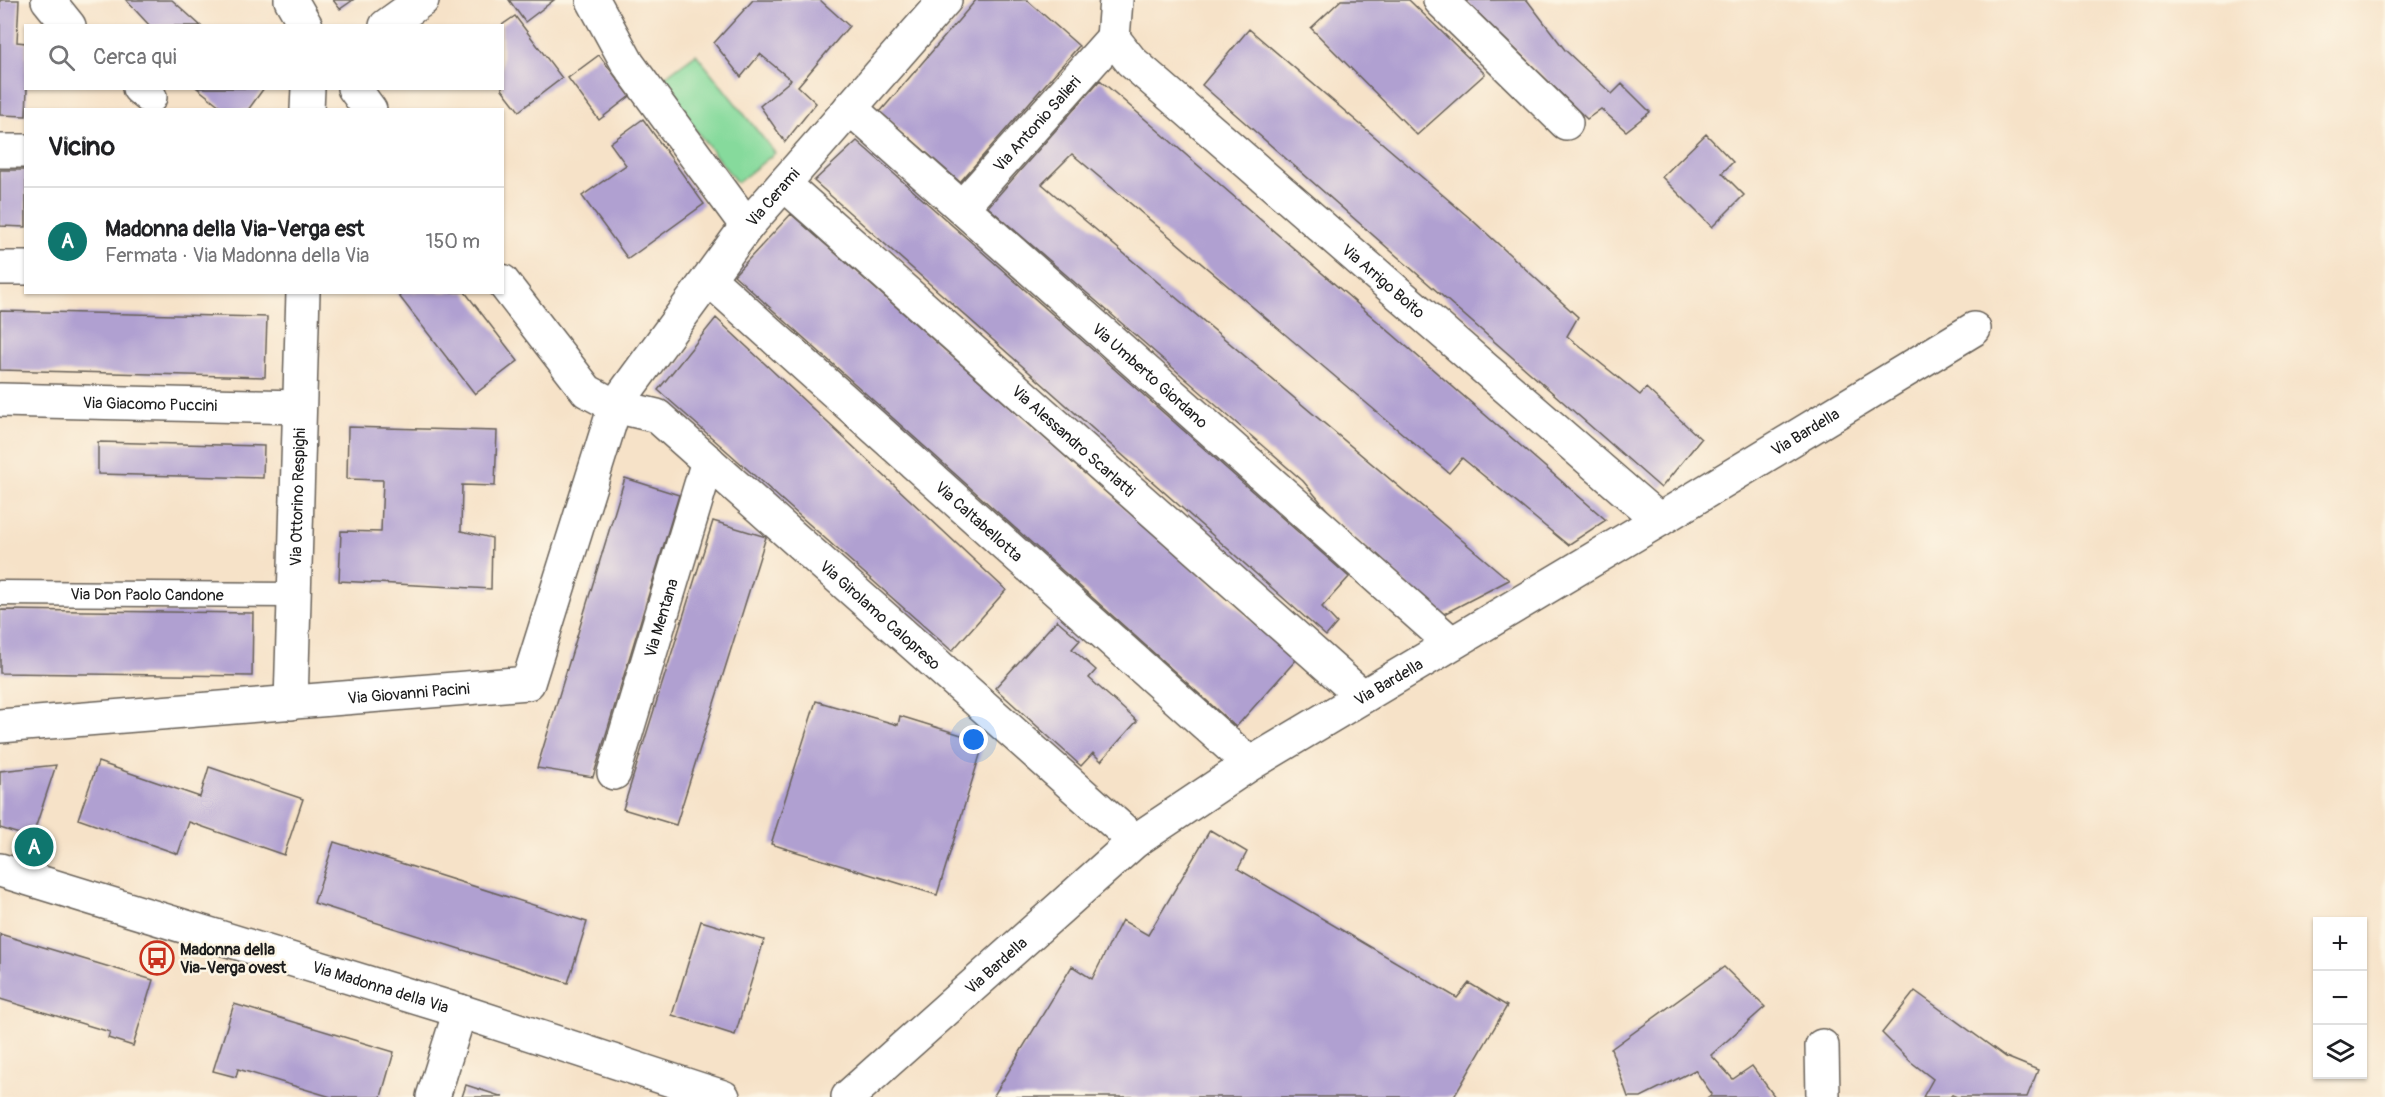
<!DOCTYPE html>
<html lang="it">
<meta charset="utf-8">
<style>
body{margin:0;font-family:Pangolin,sans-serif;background:#f2f2f2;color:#202124}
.controls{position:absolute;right:18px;bottom:18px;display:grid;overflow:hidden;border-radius:0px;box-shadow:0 2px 4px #0004}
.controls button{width:54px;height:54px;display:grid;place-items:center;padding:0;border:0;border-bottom:2px solid #e0e0e0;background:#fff;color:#202124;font:30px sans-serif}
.you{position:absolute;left:974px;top:740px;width:21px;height:21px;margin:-15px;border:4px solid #fff;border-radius:50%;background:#1a73e8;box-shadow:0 0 0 9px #1a73e833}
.badge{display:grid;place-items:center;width:39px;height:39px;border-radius:50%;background:#0f766e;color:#fff;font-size:20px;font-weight:700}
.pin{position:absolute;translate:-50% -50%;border:3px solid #fff;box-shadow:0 2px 6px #0006}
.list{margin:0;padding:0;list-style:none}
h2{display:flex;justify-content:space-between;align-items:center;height:78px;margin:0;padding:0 24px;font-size:26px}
h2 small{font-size:20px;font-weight:400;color:#757577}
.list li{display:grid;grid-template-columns:39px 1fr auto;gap:18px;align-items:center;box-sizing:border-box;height:108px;padding:0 24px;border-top:2px solid #e0e0e0}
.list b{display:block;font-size:22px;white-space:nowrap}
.list p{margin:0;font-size:20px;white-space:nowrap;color:#757577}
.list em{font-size:20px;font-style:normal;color:#757577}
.icon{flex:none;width:33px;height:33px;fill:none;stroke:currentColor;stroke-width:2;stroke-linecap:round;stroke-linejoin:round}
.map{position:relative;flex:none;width:2385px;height:1097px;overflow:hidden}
.search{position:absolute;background:#fff;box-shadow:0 2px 4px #0004;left:24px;top:24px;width:480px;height:66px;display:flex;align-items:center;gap:15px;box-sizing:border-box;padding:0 21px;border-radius:0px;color:#757577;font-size:22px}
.panel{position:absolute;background:#fff;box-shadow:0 2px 4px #0004;left:24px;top:108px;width:480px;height:186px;border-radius:0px}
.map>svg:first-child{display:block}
.green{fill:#86da9c;stroke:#517b5c;stroke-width:1.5}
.building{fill:#b0a0d1}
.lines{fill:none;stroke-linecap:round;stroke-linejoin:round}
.pedestrian-casing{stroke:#686158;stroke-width:27}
.minor-casing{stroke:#686158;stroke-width:36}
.pedestrian{stroke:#fff;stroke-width:24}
.minor{stroke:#fff;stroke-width:33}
.labels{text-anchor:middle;stroke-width:5;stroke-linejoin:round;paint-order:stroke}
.street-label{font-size:16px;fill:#1c1c1c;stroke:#fcf5e5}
.poi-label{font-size:16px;font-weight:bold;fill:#1c1c1c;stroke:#fcf5e5;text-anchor:start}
</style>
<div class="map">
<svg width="2385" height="1097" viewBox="0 0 2385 1097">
<rect width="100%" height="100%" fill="#fcf5e5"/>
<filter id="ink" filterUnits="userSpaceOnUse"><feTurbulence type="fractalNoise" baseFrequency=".0167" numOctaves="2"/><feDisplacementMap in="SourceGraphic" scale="12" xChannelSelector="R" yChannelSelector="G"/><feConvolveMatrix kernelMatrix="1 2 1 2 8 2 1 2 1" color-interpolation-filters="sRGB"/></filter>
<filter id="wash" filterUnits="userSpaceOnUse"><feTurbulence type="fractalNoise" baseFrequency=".008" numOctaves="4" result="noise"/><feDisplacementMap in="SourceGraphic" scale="24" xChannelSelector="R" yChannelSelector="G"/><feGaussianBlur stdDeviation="1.35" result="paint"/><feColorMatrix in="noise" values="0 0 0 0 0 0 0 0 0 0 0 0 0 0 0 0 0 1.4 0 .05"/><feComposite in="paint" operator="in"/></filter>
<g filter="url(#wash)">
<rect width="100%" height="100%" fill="#f6e2c8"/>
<path class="green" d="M696 54 775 153 737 183 658 82Z"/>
<g id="blocks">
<path class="building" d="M0 0H19L17 42 26 43V88H27L26 116 0 115Z
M126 0H172L201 26H150Z
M333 0H353L340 9Z
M509 0H554L525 22Z
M753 0H820L849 26 798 86 816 103 785 142 760 106 791 80 760 54 741 77 714 43Z
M976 0H1027L1079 46 960 182 880 112Z
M1341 0H1409L1485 74 1417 135 1311 28Z
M1465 0H1527L1565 50 1612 94 1622 84 1650 112 1626 131 1601 109 1587 119Z
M515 16 562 78 519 111 502 89V25Z
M1249 29 1472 220 1578 317 1567 336 1640 395 1646 388 1701 439 1661 488 1202 85Z
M599 55 630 96 599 120 568 78Z
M1100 80 1606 520 1568 545 1462 458 1449 473 1072 154 1042 184 1509 580 1440 616 1329 512 1303 481 988 207Z
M197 88H264L248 110H225Z
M643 119 704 204 628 259 582 196 626 165 610 143Z
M1706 134 1733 162 1722 173 1744 195 1712 227 1662 177Z
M857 141 1349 577 1322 607 1337 623 1326 636 814 181Z
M0 170H26V227L0 226Z
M791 214 1296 660 1236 727 734 275Z
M396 292H465L518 361 475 394Z
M0 311 267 317 265 377 0 370Z
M716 318 1006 590 952 651 658 390Z
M348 427 497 431 495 486 462 485 461 531 492 538 491 589 339 581 341 531 381 532 383 480 347 479Z
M98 442 264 446 263 478 98 474Z
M625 478 679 495 593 777 537 768Z
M713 521 766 537 676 825 623 809Z
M0 610 253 613 252 676 0 673Z
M1057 620 1080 640 1072 649 1096 670 1089 678 1137 721 1101 761 1093 753 1081 766 995 688Z
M816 701 898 725 900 716 984 742 937 895 771 844Z
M98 762 200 797 209 767 303 799 284 855 189 822 178 854 78 819Z
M56 765 32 838 0 828V771Z
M1210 830 1247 852 1238 869 1457 998 1469 983 1507 1006 1454 1097H993L1072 966 1092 979 1122 920 1148 935Z
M334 842 587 922 568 983 314 903Z
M701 921 764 940 735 1035 672 1015Z
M0 934 153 980 133 1046 108 1038 110 1032 0 999Z
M1724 967 1765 1007 1711 1055 1733 1079 1752 1066 1775 1097H1708L1712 1094 1695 1070 1641 1097H1628L1611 1049Z
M1915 991 2006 1057 2038 1070 2027 1097H1957L1952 1095 1950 1097H1923L1933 1079 1911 1062 1882 1033Z
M234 1004 394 1052 381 1097H331L238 1069 236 1077 213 1071Z
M466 1085 503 1097H462Z"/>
</g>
</g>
<g filter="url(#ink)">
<use href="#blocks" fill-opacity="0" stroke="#686158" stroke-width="1.5"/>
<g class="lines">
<defs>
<g id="pedestrian">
<path id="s1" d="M0 593 294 595"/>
</g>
<g id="minor">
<path d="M48 0 69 26"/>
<path d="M291 0 306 26"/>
<path d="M593 0 628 64 747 226"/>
<path d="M1440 0 1566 123"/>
<path d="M386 26 422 0"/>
<path id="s2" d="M1113 38 1131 61 1659 520"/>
<path d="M1113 38 1116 0"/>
<path d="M139 88 150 97"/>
<path d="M354 88 370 110"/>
<path id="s3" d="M850 108 1451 643"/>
<path d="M307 110 308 88"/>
<path d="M0 151H26"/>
<path id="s4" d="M784 184 1362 696"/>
<path id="s5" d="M962 207 1113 38"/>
<path d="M0 268H26"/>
<path id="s6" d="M709 279 1250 764"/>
<path id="s7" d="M502 281 587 391 615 406 657 416 1135 841"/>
<path id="s8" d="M0 400 299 407"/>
<path id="s9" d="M291 703 303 292"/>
<path id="s10" d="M0 726 528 683 615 406 747 226 945 0"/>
<path id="s11" d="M614 773 708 461"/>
<path id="s12" d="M0 870 460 1011 723 1097"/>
<path d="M1822 1046 1823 1097"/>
<path d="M433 1097 460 1011"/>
<path id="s13" d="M848 1097 1135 841 1250 764 1659 520 1974 329"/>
</g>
</defs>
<use href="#pedestrian" class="pedestrian-casing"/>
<use href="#minor" class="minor-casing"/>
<use href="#pedestrian" class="pedestrian"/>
<use href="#minor" class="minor"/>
</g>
</g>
<defs>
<symbol id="bus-ring" viewBox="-11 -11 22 22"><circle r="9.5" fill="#fcf5e5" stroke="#c8321e" stroke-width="1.5"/><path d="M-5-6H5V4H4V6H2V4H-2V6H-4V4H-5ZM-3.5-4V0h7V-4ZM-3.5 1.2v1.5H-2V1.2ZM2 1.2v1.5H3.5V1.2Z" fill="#c8321e"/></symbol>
</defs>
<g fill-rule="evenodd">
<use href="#bus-ring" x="138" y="939" width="38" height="38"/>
</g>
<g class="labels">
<g class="street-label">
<text dy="6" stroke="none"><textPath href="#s5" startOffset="112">Via Antonio Salieri</textPath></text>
<text dy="6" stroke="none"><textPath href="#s10" startOffset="1082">Via Cerami</textPath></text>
<text dy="6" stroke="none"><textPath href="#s2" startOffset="364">Via Arrigo Boito</textPath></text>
<text dy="6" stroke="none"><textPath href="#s3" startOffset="402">Via Umberto Giordano</textPath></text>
<text dy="6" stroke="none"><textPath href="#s8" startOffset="150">Via Giacomo Puccini</textPath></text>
<text dy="6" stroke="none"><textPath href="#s13" startOffset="1170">Via Bardella</textPath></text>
<text dy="6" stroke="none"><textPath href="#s4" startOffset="387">Via Alessandro Scarlatti</textPath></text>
<text dy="6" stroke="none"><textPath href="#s9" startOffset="206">Via Ottorino Respighi</textPath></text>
<text dy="6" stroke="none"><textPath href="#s6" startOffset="363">Via Caltabellotta</textPath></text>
<text dy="6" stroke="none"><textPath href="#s1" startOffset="147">Via Don Paolo Candone</textPath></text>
<text dy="6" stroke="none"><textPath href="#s7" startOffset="513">Via Girolamo Calopreso</textPath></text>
<text dy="6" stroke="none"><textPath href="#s11" startOffset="162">Via Mentana</textPath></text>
<text dy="6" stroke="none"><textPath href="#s13" startOffset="684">Via Bardella</textPath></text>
<text dy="6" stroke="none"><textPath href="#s10" startOffset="410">Via Giovanni Pacini</textPath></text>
<text dy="6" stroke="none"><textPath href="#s13" startOffset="198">Via Bardella</textPath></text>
<text dy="6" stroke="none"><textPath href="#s12" startOffset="398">Via Madonna della Via</textPath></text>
</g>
<g class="poi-label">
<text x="180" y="955">Madonna della<tspan x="180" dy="18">Via-Verga ovest</tspan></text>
</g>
</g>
</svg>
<div class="controls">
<button>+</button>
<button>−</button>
<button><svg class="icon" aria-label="layers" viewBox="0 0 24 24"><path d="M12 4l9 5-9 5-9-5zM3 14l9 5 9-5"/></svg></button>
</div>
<div class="you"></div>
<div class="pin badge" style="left:34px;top:847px">A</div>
<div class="search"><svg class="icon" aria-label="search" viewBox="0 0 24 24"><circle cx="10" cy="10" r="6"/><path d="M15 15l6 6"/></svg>Cerca qui</div>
<section class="panel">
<h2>Vicino<small></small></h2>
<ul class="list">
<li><span class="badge">A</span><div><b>Madonna della Via-Verga est</b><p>Fermata · Via Madonna della Via</p></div><em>150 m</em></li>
</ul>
</section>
</div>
